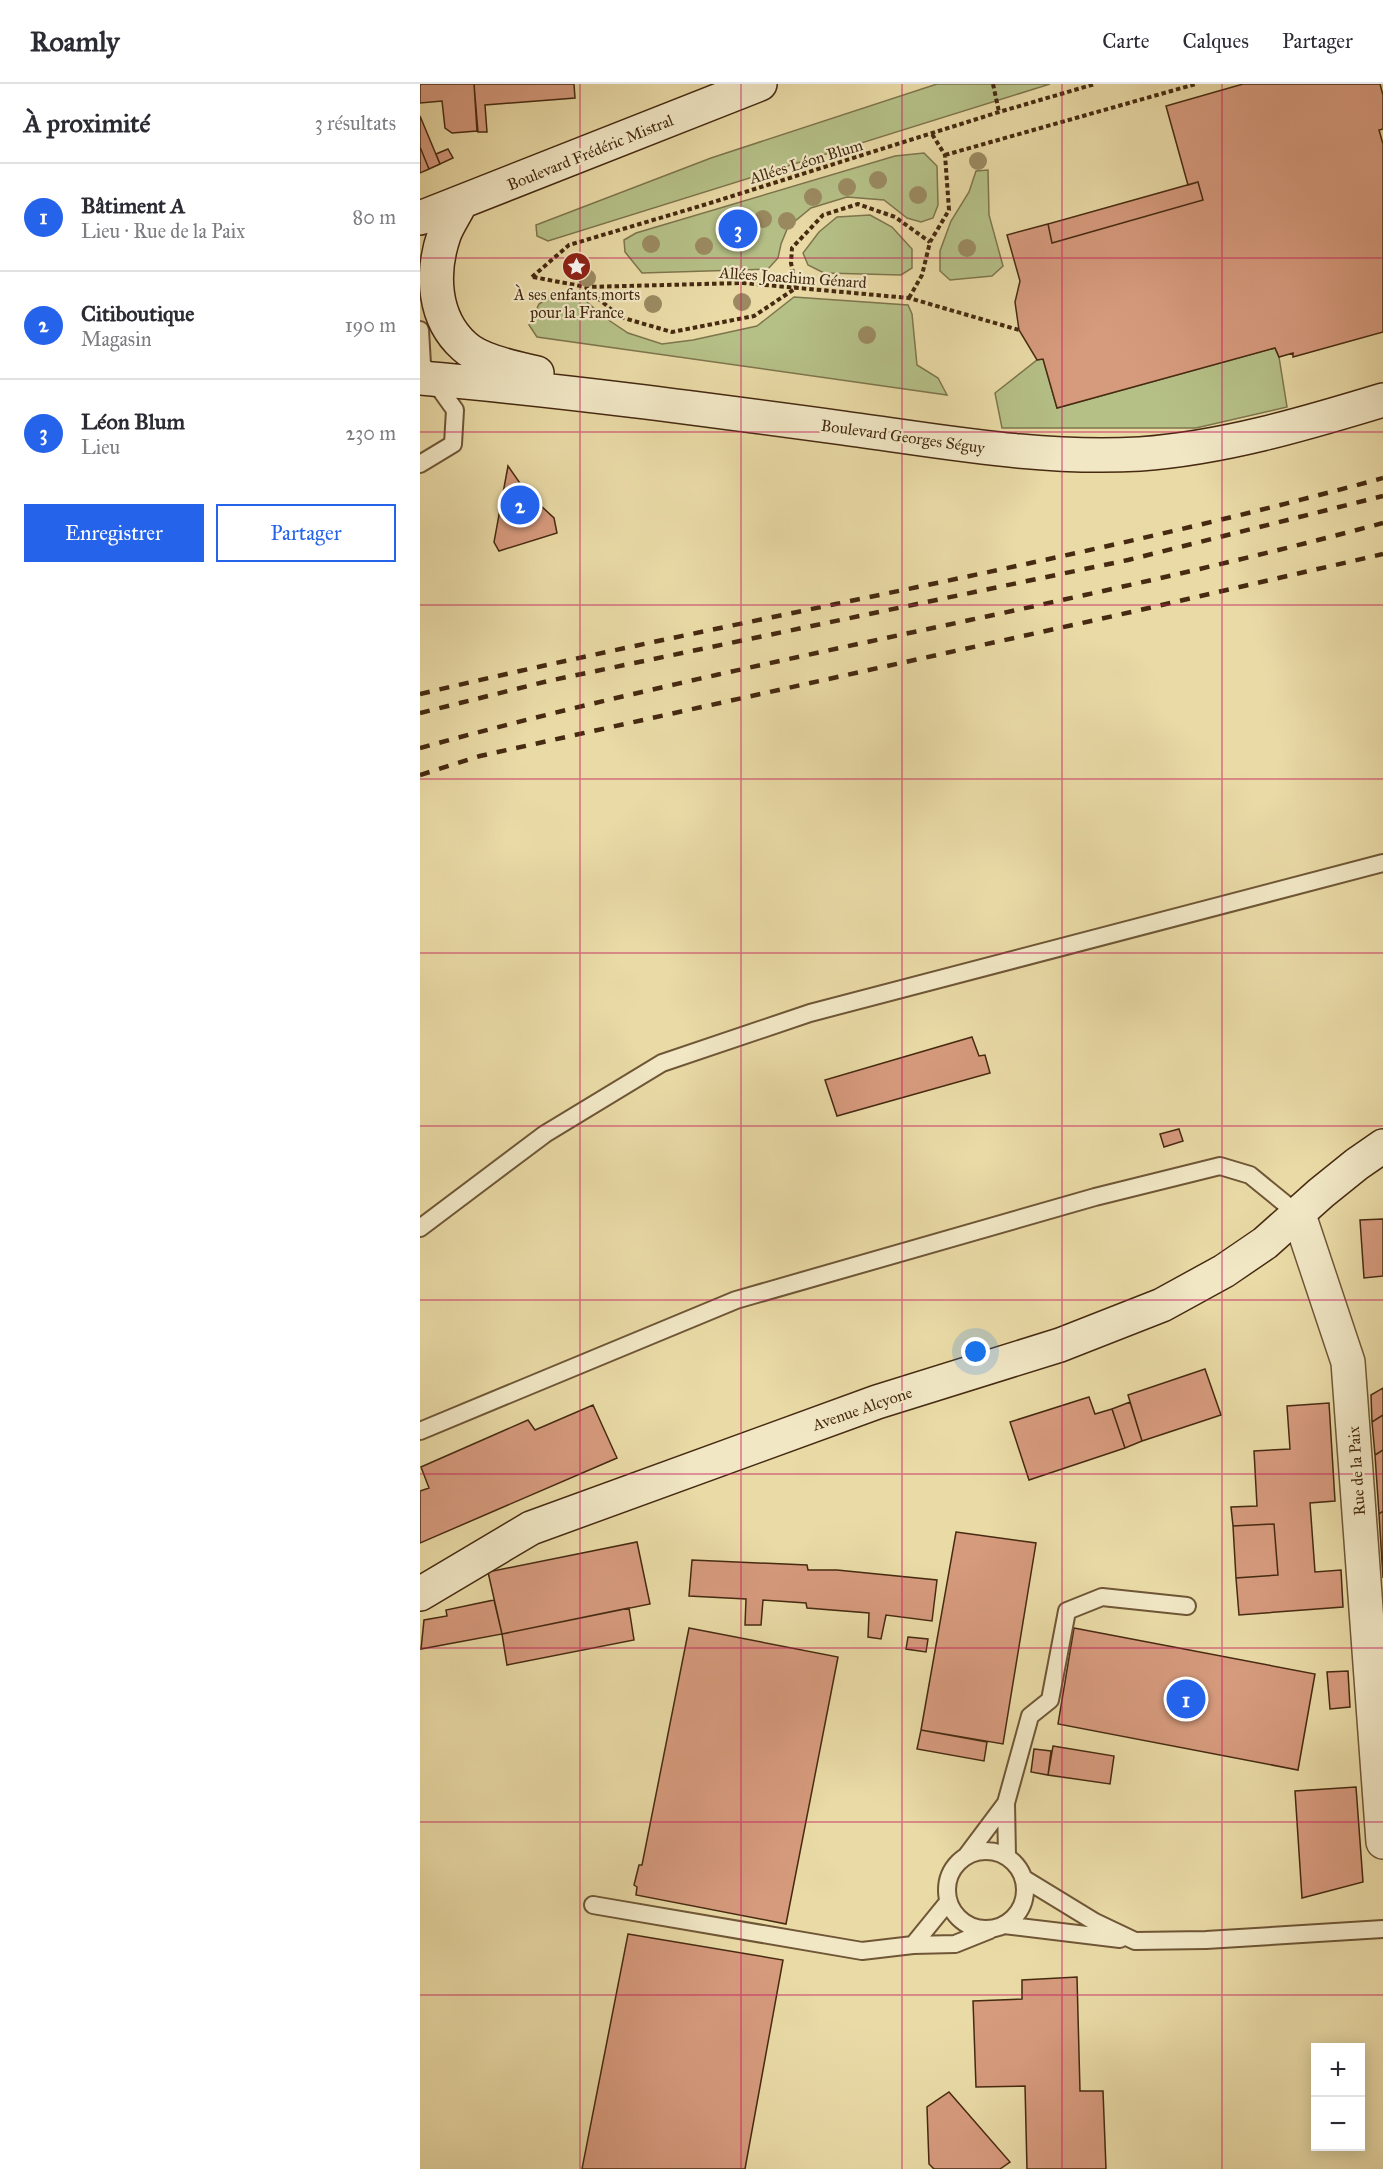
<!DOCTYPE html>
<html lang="fr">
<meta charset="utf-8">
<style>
body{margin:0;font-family:"IM FELL Great Primer",serif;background:#f7f7f7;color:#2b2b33}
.controls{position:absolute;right:18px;bottom:18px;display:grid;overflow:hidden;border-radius:0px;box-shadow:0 3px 15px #0003}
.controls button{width:54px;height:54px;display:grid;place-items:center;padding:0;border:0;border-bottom:2px solid #e1e1e2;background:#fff;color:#2b2b33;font:30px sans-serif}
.you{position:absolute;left:556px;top:1268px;width:21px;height:21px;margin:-15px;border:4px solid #fff;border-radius:50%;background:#1a73e8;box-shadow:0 0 0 9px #1a73e833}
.badge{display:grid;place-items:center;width:39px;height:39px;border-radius:50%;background:#2563eb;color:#fff;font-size:20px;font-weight:700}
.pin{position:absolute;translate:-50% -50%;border:3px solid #fff;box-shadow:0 2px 6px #0006}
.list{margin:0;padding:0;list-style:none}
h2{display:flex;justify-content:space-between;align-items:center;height:78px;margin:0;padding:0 24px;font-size:26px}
h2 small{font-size:20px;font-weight:400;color:#7c7c81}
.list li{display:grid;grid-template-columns:39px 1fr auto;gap:18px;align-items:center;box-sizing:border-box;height:108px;padding:0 24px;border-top:2px solid #e1e1e2}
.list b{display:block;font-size:22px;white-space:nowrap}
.list p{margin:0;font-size:20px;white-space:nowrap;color:#7c7c81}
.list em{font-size:20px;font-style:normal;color:#7c7c81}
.actions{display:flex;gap:12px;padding:18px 24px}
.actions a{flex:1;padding:14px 0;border:2px solid #2563eb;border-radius:0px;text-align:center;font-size:21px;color:#2563eb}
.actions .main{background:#2563eb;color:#fff}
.map{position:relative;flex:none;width:963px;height:2085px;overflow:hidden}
header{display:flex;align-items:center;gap:36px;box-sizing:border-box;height:84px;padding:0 30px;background:#fff;border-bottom:2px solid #e1e1e2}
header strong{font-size:28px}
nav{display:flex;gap:33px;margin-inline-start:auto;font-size:21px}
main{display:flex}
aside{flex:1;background:#fff}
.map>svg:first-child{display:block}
.green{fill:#b5c087;stroke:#7e754c;stroke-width:1.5}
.building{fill:#d69a7d;stroke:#462a11;stroke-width:1.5}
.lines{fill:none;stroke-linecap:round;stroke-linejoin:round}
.lane-casing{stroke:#6f5636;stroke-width:20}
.street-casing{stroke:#6f5636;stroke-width:36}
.secondary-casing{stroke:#462a11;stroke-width:36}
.path{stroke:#462a11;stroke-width:4;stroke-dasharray:4.5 3;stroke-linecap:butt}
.lane{stroke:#f1e7c5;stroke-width:16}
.street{stroke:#f1e7c5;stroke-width:33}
.secondary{stroke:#f1e7c5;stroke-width:33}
.rail{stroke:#462a11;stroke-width:4.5;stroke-dasharray:10 10;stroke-linecap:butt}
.tree{fill:#9b8a61}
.grid{fill:none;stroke:#c2185b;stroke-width:1.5;stroke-opacity:0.55}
.labels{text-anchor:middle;stroke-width:4.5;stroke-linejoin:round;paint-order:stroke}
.street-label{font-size:16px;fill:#462a11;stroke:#f1e7c5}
.poi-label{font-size:16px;fill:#462a11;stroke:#f1e7c5}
</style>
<header>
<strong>Roamly</strong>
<nav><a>Carte</a><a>Calques</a><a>Partager</a></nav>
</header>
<main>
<aside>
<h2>À proximité<small>3 résultats</small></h2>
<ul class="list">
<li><span class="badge">1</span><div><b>Bâtiment A</b><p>Lieu · Rue de la Paix</p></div><em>80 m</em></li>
<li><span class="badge">2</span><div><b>Citiboutique</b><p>Magasin</p></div><em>190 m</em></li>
<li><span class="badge">3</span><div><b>Léon Blum</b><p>Lieu</p></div><em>230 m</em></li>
</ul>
<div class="actions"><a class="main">Enregistrer</a><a>Partager</a></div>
</aside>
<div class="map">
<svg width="963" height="2085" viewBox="0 0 963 2085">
<rect width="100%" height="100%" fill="#e9daa6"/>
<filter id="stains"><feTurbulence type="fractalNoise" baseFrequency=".00333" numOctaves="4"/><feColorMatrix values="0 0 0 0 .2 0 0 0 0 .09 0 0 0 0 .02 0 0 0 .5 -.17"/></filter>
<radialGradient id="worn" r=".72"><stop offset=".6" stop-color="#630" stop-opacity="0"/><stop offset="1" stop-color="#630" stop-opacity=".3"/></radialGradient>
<path class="green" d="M517 0H630L128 157 117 152 116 141 291 74Z
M504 69 517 82 518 121 513 134 501 138 487 134 464 116 427 113 391 124 368 143 361 160 358 174 348 185 222 189 205 168 204 156 216 149 475 72Z
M568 86 569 131 583 182 572 192 530 196 520 187V167L531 137 549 108 556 87Z
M450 131 472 143 492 165V184L481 191 404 189 388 181 383 169 399 148 417 133Z
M136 209 158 210 184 233 208 249 242 260 273 256 337 242 374 213 488 221 492 230 497 281 518 294 527 311 117 253 109 241 119 220Z
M855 264 859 273 867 323 776 344H582L575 309 617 276 623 275 637 324Z"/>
<path class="building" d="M0 0H54L57 47 32 49 25 44 22 17 0 19Z
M54 0H154L155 14 65 21 67 48H58Z
M823 0H960L963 11V45L959 46 963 60V248L873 273V269L859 273 855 264 637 324 623 275 617 276 599 246 595 218 600 197 587 151 628 140 632 159 783 116 778 98 768 101 746 22Z
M0 32 20 80 9 85 0 63Z
M0 63 9 85 0 89Z
M28 65 33 74 20 80 16 70Z
M778 98 783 116 632 159 628 140Z
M88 382 106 408 134 434 137 449 79 467 74 458Z
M552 953 559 972 565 971 570 989 417 1032 405 996Z
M759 1045 763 1057 744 1063 740 1050Z
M963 1135V1192L944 1194 940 1136Z
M785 1285 801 1331 722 1357 708 1311Z
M963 1304V1331L952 1338 951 1311Z
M669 1313 675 1330 692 1325 705 1364 609 1396 590 1338Z
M710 1318 722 1357 705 1364 692 1325Z
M909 1319 915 1417 890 1419 895 1488 921 1486 923 1523 819 1531 816 1494 858 1491 854 1440 813 1442 811 1423 837 1422 834 1367 870 1365 867 1322Z
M173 1321 197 1374 0 1459V1407L9 1404 1 1383 108 1336 115 1346Z
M963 1331V1366L955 1371 952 1338Z
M963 1366V1427L959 1430 955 1371Z
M963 1427V1494L959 1430Z
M854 1440 858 1491 816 1494 813 1442Z
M536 1448 616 1459 583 1660 501 1646Z
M217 1458 230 1520 82 1550 68 1488Z
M272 1476 387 1481 388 1486H417L517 1496 512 1537 466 1531 461 1555 448 1553 449 1529 387 1524 386 1519 343 1516 341 1541H325L326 1515 269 1512Z
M74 1516 82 1550 1 1565 4 1536 27 1532 26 1526Z
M209 1524 214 1556 87 1581 82 1550Z
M269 1544 418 1573 366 1840 216 1811 217 1803 214 1801 219 1781H222Z
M654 1544 895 1590 878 1686 638 1640Z
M488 1553 508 1555 506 1568 486 1565Z
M928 1587 930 1623 910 1625 907 1588Z
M501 1646 567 1658 564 1677 497 1665Z
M633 1662 694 1672 690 1700 628 1691Z
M614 1665 631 1667 628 1691 611 1688Z
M936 1703 943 1798 882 1814 875 1707Z
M208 1850 363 1876 325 2085H162Z
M657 1893 660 2007H683L686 2085H607L605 2002 556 2003 553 1917 602 1915V1896Z
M529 2008 590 2078 580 2085H514L509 2080 507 2023Z"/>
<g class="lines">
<defs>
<path id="lane" d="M0 246 2 280 35 326 33 360 0 380
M0 1144 125 1050 242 979 390 929 963 779
M0 1347 316 1216 675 1113 800 1082 830 1091 879 1131
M527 1806a39 39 0 1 1 78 0a39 39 0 1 1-78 0Z
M547 1771 586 1719
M587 1772 586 1719 610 1632 630 1616 647 1527 682 1513 767 1522
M603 1794 675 1838 715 1857 786 1856 963 1845
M173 1821 442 1867 493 1861 528 1818
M584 1841 700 1855
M493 1861 535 1860 570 1846"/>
<path id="street" d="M879 1131 928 1278 963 1758"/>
<path id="secondary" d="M41 118C36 129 28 140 24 151 11 189 13 234 44 262 59 277 96 284 117 289
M0 134 340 0
M0 294C141 306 282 325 423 344 521 357 621 376 720 370 803 364 884 340 963 316
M0 1510 111 1444 457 1318 640 1261 742 1221 804 1187 845 1159 901 1109 937 1080 963 1062"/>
</defs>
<use href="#lane" class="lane-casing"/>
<use href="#street" class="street-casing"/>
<use href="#secondary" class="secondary-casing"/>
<path class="path" d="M573 0 579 28
M525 71 776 0
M112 193 149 161 287 120 579 28 675 0
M113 193 166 203 323 199 489 214 599 246
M166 204 200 233 252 248 334 232 376 204 371 179 372 164 403 131 438 120 475 133 510 158
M489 214 502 191 510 158 529 126 525 71 512 50"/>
<use href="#lane" class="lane"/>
<use href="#street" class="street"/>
<use href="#secondary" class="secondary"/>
<path class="rail" d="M0 610C320 534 646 481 963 394
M0 629 128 597 708 476 963 412
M0 664C318 576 644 525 963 439
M0 691 60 672 698 531 963 470"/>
</g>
<g class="tree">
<circle cx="558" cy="77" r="9"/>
<circle cx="458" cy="96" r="9"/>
<circle cx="427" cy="103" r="9"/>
<circle cx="498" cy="111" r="9"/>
<circle cx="393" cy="113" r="9"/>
<circle cx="343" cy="135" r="9"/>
<circle cx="367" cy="137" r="9"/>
<circle cx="231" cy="160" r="9"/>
<circle cx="284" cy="162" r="9"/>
<circle cx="547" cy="164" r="9"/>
<circle cx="167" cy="194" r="9"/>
<circle cx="322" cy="218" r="9"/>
<circle cx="233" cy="220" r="9"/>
<circle cx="447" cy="251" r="9"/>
</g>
<path class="grid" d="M160 0V2085M321 0V2085M482 0V2085M642 0V2085M802 0V2085M0 174H963M0 348H963M0 521H963M0 695H963M0 869H963M0 1042H963M0 1216H963M0 1390H963M0 1564H963M0 1738H963M0 1911H963"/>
<defs>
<symbol id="sight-disc" viewBox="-11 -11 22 22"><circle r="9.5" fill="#8f2418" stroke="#f1e7c5"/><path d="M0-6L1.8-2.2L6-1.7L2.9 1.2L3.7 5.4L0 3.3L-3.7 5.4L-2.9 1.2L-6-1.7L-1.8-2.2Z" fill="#fff"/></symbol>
</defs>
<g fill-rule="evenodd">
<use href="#sight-disc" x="140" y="166" width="33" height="33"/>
</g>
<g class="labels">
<g class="street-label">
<text transform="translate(170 68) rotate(-22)" y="6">Boulevard Frédéric Mistral</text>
<text transform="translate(386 77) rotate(-17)" y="6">Allées Léon Blum</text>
<text transform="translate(373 193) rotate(4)" y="6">Allées Joachim Génard</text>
<text transform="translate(483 352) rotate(8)" y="6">Boulevard Georges Séguy</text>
<text transform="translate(442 1324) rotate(-19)" y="6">Avenue Alcyone</text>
<text transform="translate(936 1387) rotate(-94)" y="6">Rue de la Paix</text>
</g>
<g class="poi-label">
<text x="157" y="216">À ses enfants morts<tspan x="157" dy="18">pour la France</tspan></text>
</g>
</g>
<rect width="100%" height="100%" filter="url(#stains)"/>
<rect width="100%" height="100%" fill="url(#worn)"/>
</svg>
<div class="controls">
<button>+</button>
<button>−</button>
</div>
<div class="you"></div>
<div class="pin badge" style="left:766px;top:1615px">1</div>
<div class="pin badge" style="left:100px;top:421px">2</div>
<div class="pin badge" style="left:318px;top:145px">3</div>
</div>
</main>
